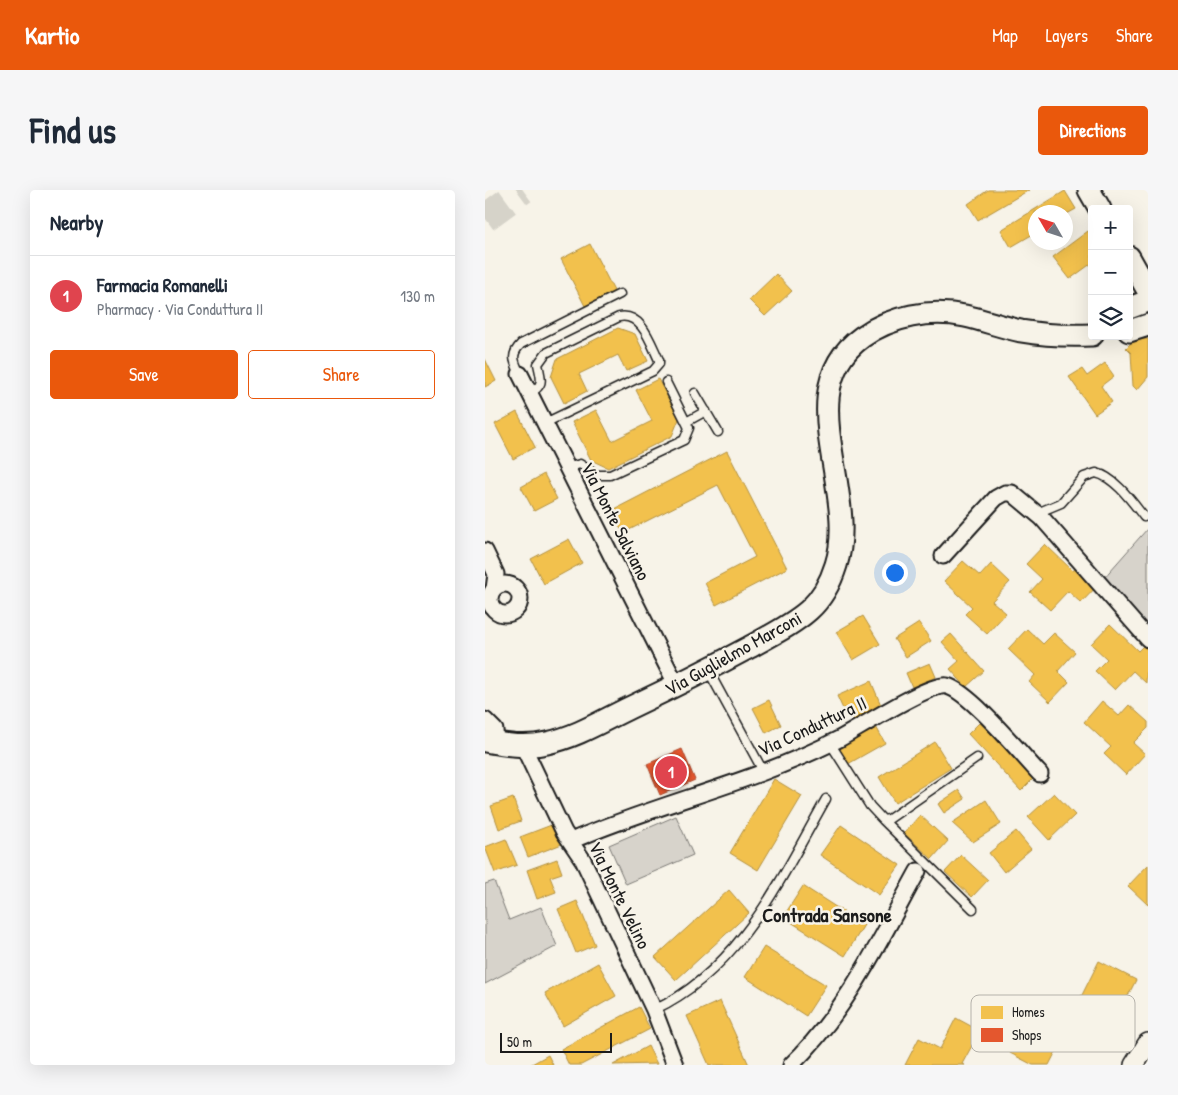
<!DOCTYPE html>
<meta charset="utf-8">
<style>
body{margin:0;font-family:"Patrick Hand",sans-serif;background:#f6f6f7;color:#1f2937}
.controls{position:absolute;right:15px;top:15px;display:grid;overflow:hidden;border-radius:5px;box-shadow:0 5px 20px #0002}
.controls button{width:45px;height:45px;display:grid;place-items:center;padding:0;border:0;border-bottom:1px solid #e0e1e3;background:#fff;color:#1f2937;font:25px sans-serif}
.compass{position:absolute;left:543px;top:15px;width:45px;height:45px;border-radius:50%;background:#fff;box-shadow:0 5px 20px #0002;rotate:309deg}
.scale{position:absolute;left:15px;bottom:12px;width:112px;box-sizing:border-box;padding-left:5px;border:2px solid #1c1c1c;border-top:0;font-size:14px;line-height:18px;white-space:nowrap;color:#1c1c1c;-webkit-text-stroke:4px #f7f3e8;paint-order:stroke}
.you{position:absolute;left:409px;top:382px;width:18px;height:18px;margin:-12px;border:4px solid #fff;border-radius:50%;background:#1a73e8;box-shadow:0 0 0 8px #1a73e833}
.badge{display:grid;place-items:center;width:32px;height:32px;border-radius:50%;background:#ea580c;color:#fff;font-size:16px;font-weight:700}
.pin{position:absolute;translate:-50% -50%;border:2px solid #fff;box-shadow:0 1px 5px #0006}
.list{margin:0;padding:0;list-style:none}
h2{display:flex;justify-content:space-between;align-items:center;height:65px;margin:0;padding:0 20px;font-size:21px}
h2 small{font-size:16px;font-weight:400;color:#747a83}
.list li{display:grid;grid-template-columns:32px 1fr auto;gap:15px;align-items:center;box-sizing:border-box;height:80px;padding:0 20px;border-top:1px solid #e0e1e3}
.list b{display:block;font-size:19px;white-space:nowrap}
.list p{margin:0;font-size:16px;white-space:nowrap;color:#747a83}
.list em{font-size:16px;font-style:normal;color:#747a83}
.actions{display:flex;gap:10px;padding:15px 20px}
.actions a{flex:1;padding:11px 0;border:1px solid #ea580c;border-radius:5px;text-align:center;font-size:18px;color:#ea580c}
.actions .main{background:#ea580c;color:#fff}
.icon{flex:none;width:28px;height:28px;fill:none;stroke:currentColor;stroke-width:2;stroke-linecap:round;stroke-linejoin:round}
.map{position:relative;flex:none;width:663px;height:875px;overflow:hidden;border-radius:5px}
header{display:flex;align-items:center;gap:30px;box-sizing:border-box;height:70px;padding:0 25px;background:#ea580c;color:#fff}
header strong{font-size:24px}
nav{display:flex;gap:28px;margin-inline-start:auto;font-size:18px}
.intro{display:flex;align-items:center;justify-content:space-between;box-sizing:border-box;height:120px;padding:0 30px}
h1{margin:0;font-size:35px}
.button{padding:12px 22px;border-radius:5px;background:#ea580c;color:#fff;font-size:18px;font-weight:700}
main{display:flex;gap:30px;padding:0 30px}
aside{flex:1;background:#fff;border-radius:5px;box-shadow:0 5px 20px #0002}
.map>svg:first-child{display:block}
.green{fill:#d7d3cb;stroke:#7a7874}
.homes{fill:#f2c14e;stroke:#b2903f}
.shops{fill:#e4572e;stroke:#a84529}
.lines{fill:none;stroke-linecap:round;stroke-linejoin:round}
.motorway-tunnel{stroke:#d6d3c9;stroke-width:28;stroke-dasharray:28 14;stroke-linecap:butt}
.service-casing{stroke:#1c1c1c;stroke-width:11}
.minor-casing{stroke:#1c1c1c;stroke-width:19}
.tertiary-casing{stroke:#1c1c1c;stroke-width:22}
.secondary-casing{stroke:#1c1c1c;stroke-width:25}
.service{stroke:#f7f3e8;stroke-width:8}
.minor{stroke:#f7f3e8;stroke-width:15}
.tertiary{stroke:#f7f3e8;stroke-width:19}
.secondary{stroke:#f7f3e8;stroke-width:21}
.labels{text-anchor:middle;stroke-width:5;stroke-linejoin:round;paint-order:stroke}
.street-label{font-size:19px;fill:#1c1c1c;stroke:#f7f3e8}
.neighbourhood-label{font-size:20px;font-weight:bold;fill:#1c1c1c;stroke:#f7f3e8}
.key{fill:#f7f3e8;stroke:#b5b2ab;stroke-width:1}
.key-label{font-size:14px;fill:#1c1c1c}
</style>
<header>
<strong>Kartio</strong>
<nav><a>Map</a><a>Layers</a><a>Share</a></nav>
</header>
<div class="intro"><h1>Find us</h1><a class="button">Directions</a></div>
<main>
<aside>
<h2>Nearby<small></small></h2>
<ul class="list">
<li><span class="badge" style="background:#e0444e">1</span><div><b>Farmacia Romanelli</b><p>Pharmacy · Via Conduttura II</p></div><em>130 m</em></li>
</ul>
<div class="actions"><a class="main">Save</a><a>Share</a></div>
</aside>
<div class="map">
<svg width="663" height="875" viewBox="0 0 663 875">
<rect width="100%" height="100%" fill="#f7f3e8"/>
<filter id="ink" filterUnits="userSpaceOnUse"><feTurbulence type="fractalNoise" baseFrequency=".02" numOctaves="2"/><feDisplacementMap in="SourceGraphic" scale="10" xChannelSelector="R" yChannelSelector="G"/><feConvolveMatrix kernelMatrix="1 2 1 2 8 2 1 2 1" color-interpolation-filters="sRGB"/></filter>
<g filter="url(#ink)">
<path class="green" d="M663 338V443L617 390Z
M191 626 208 665 141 694 124 655Z
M9 691 24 730 56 717 72 756 0 794V694Z"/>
<path class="homes" d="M503 0H544L493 30 483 14Z
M580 1 591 19 580 25V22H550V43L526 57 516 40Z
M603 41 607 46V73L585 89 568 67Z
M105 54 129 101 100 116 76 69Z
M291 84 307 101 280 126 264 110Z
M133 138 150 144 163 171 141 181 133 165 94 184 102 201 79 213 66 187 72 169Z
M654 145 658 149H663V187L652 200 648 196 646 163 641 158Z
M0 169 11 191 0 197Z
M620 173 629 186 616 196 627 212 610 224 584 187 597 179 602 186Z
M173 189 194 229 187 246 123 278 106 270 87 232 111 220 127 251 167 231 151 200Z
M32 222 50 257 28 269 10 234Z
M242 261 302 378 231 415 220 393 270 367 233 295 138 343 126 321Z
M59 284 72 309 49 321 36 297Z
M84 349 97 373 59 394 46 369Z
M560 354 588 381 593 375 614 394 596 413 583 401 565 420 545 402 557 389 541 374Z
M478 371 495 386 506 374 525 392 507 411 521 423 502 444 480 424 487 417 459 391Z
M378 426 395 454 368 470 351 442Z
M434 433 446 451 421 467 409 449Z
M625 434 653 461 659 455 663 459 661 493 648 481 630 500 610 481 622 469 606 454Z
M542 439 558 454 569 443 590 462 573 481 584 492 565 512 544 492 550 485 523 459Z
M466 444 499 481 481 497 465 479 474 471 457 452Z
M445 473 451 487 427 497 421 483Z
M386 491 398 520 370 532 363 517 358 519 352 506Z
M284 510 296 535 281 543 268 518Z
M617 511 634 526 644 515 663 532V538L648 553 660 564 641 585 619 564 626 557 599 532Z
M495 532 548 589 536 601 483 544Z
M390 535 400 553 363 574 353 556Z
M450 552 466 578 410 613 394 587Z
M289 589 317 606 273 680 245 663Z
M474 600 480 609 459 623 453 614Z
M569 603 590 625 564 650 543 627Z
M28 608 36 631 14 639 6 616Z
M501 610 516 634 488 652 467 633Z
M435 625 463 651 447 669 419 643Z
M69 634 77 654 43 667 35 647Z
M356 635 415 675 394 705 335 665Z
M531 641 546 659 519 682 504 663Z
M21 649 32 675 10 683 0 657Z
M476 665 503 690 487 707 460 682Z
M72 669 77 683 65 687 71 702 52 709 42 680Z
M663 675V715L643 696Z
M318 696 379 735 360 766 298 727Z
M244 700 264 723 191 790 170 767Z
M92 711 110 755 91 763 73 719Z
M279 757 341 795 321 826 260 787Z
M614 771 651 790 631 829 594 811Z
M113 773 131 806 78 836 60 803Z
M235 811 264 875H224L202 826Z
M154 817 165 839 96 875H84L76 859Z
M544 823 581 842 564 875H548L525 863Z
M471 828 495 841 477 874 480 875H420L434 848 455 859Z
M163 856 172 874 128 875Z
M63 865 68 875H45Z"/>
<path class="shops" d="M197 559 210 590 175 605 162 574Z"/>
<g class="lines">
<path class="motorway-tunnel" d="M0 28 38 0"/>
<defs>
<path id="service" d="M35 184C29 171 25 165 36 154L135 104
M45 203C60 195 56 189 53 174L61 163 134 127C157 122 166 154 174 170V174L168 181 60 233
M210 203 233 242
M201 232 221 221
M82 278 95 274 112 285H125L199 250 204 238 181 192
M552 323 576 313 599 287 611 283C630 287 648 313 659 327
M223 480 278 581
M345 553 385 616 398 630 404 629 492 568
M398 630 488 719
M169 820C256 779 296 688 341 609"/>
<path id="minor" d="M35 184 192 496
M0 361 11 384 9 399
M458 366 511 308 520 303H527L557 328 663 449
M5 409a15 15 0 1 1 30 0a15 15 0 1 1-30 0Z
M0 530 10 540 11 553
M38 556 79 642 98 670 169 820 190 875
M86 651C173 613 269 593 354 549 373 539 445 492 462 496 485 502 536 564 555 584
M306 875C362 821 396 748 433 681"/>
<path id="tertiary" d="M649 875 663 853"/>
<path id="secondary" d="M604 0 615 19
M644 67 663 101
M644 118 663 111
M644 141 663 135
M0 551C21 555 41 558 62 553 91 547 117 531 144 518 184 499 224 479 263 458 284 446 306 436 324 420 337 408 346 391 351 375 375 302 303 200 377 147 406 126 445 119 480 126 498 130 517 137 536 141 559 145 583 146 607 145"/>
</defs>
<use href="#service" class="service-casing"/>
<use href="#minor" class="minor-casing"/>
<use href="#tertiary" class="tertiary-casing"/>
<use href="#secondary" class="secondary-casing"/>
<use href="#service" class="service"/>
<use href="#minor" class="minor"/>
<use href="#tertiary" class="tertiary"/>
<use href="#secondary" class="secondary"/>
</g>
</g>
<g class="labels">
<g class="street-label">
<text transform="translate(131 331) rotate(63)" y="7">Via Monte Salviano</text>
<text transform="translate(248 463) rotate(-29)" y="7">Via Guglielmo Marconi</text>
<text transform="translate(327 536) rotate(-25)" y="7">Via Conduttura II</text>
<text transform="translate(135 705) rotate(64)" y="7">Via Monte Velino</text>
</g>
<g class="neighbourhood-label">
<text x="342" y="732">Contrada Sansone</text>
</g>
</g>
<rect x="486" y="805" width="164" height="57" rx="8" class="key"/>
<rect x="496" y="816" width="22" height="13" fill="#f2c14e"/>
<rect x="496" y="838" width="22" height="14" fill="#e4572e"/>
<g class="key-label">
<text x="527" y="827">Homes</text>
<text x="527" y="850">Shops</text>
</g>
</svg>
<div class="controls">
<button>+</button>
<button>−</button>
<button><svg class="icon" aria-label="layers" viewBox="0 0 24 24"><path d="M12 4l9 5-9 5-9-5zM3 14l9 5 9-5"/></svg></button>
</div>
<svg class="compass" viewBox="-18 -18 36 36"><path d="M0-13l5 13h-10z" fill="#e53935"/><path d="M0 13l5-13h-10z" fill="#747a83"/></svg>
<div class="scale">50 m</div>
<div class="you"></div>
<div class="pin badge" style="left:186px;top:582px;background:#e0444e">1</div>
</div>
</main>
